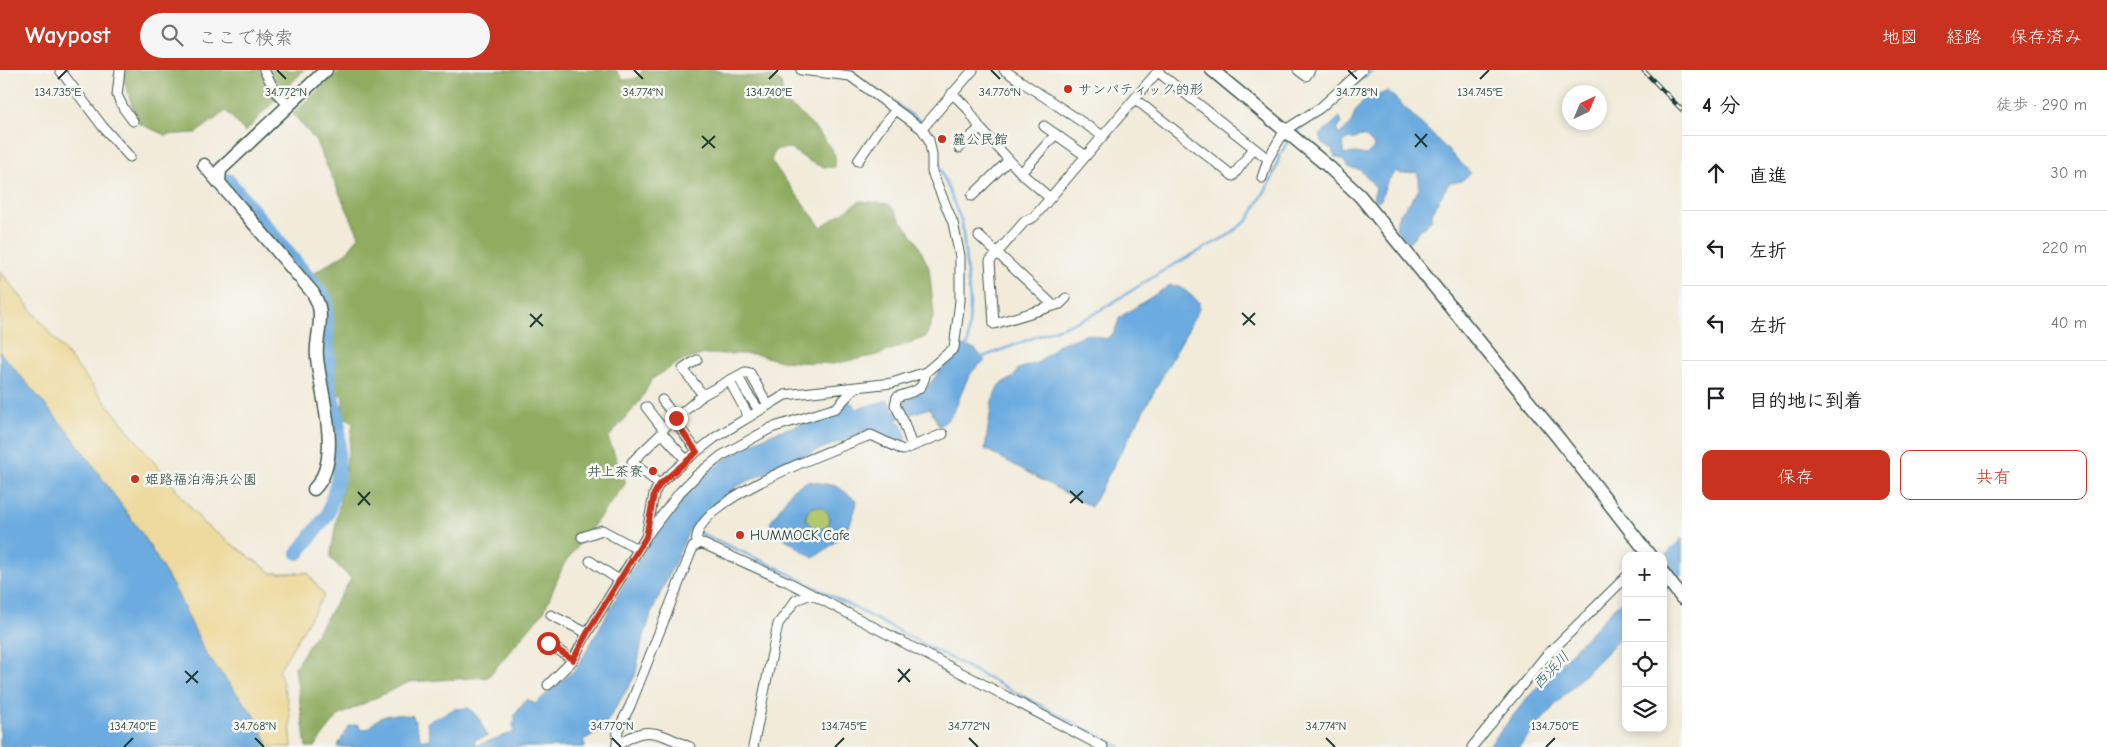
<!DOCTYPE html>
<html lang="ja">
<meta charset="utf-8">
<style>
body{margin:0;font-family:"Comic Neue","Klee One",sans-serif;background:#f6f6f6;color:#202124}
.controls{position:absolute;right:15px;bottom:15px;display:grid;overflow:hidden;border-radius:10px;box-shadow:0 2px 8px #0003}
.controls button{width:45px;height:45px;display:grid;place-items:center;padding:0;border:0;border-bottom:1px solid #e0e0e0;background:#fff;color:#202124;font:25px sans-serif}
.compass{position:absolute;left:1562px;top:15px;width:45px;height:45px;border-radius:50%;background:#fff;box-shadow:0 2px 8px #0003;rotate:44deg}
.stop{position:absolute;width:15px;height:15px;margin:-11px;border:4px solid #c8321e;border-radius:50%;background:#fff}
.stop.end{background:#c8321e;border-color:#fff;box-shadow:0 1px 5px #0008}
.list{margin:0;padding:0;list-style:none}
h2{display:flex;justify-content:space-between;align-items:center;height:65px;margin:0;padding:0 20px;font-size:21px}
h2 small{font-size:16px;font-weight:400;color:#757577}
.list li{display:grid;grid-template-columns:32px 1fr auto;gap:15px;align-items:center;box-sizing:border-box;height:75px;padding:0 20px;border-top:1px solid #e0e0e0}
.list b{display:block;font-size:19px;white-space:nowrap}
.list em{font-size:16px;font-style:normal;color:#757577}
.actions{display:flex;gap:10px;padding:15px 20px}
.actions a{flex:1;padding:11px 0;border:1px solid #c8321e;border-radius:10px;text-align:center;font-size:18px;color:#c8321e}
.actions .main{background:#c8321e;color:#fff}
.icon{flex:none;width:28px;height:28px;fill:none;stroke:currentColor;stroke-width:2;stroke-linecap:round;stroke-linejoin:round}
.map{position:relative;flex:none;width:1682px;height:677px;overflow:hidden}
header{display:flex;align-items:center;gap:30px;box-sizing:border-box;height:70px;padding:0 25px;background:#c8321e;color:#fff}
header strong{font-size:24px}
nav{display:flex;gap:28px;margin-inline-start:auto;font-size:18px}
.search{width:350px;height:45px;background:#f6f6f6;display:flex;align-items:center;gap:12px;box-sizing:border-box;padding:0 18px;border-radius:28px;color:#757577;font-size:19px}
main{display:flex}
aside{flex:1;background:#fff}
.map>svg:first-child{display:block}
.green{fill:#b4c86c;stroke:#6a8250}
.forest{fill:#8fac60;stroke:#57744a}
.sand{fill:#eeda9e;stroke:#868c69}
.water{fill:#6cabdf;stroke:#46748a;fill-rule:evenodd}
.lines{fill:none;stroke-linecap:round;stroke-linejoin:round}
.stream{stroke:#6cabdf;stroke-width:2.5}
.river{stroke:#6cabdf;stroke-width:14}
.street-casing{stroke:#3f574d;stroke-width:11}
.secondary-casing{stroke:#3f574d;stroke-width:15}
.street{stroke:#fff;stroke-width:9}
.secondary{stroke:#fff;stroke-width:12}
.rail-casing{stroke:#1f3d34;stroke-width:4.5}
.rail{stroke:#f6f6f2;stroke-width:2.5;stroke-dasharray:8;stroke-linecap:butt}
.route{stroke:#c8321e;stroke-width:6}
.ticks{fill:none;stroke:#1f3d34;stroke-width:2}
.poi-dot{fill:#c8321e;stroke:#f6f6f2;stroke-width:2}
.labels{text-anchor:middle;stroke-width:5;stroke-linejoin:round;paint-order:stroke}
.poi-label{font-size:14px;fill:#1f3d34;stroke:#f6f6f2;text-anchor:start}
.water-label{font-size:15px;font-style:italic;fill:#365e67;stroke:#f6f6f2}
.ticks-label{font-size:12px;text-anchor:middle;fill:#1f3d34;stroke:#f6f6f2;stroke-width:5;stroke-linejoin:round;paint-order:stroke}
</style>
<header>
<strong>Waypost</strong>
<div class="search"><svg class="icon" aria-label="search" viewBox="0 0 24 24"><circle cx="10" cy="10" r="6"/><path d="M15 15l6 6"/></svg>ここで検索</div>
<nav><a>地図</a><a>経路</a><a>保存済み</a></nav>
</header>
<main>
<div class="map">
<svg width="1682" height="677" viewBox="0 0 1682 677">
<rect width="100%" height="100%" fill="#f6f6f2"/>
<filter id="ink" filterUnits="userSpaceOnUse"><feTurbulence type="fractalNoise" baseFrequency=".02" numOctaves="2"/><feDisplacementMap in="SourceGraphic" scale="10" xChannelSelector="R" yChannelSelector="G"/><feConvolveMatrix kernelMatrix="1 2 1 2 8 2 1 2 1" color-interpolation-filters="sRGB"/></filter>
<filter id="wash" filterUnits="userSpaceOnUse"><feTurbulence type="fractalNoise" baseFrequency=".0096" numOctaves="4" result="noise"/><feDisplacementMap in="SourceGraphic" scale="20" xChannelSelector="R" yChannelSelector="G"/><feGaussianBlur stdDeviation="1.12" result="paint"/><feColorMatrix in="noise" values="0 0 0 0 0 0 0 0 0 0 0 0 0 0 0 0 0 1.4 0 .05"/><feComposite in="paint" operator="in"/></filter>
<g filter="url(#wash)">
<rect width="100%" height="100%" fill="#f2ebda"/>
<path class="green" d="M806 448a12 12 0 1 1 24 0a12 12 0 1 1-24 0Z"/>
<path class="forest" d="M124 0H304L245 62 226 41 196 63 165 65 138 53 124 11Z
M340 0H616L622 8 621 10 636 9 643 0H715L736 6 772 7 781 12 784 32C797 38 830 71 835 86 836 89 835 94 835 97 817 99 804 88 790 78L775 80 771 91 821 157 860 131 889 134 916 170 929 198 934 245 926 267 877 285 833 294 781 291 755 284H705L681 291 652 309 640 331 608 368 626 413 564 494 544 541 488 607 409 612 338 646 314 677H306L295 597 351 509 330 488 353 354 350 350 342 346 343 327 336 322 331 311V277L329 275V262L333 260C332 253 333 247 333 240 333 227 319 214 311 205L347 182 359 166 315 70 293 44Z"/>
<path class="sand" d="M0 201 204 454 272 503H308L324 525 279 600 289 637 292 677H267V672L256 648 206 584 177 523 145 468 71 365 0 282Z"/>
<path class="water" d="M1388 21 1471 103 1461 111 1449 113 1433 140 1431 150 1424 157 1419 160 1409 173 1396 159C1397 156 1396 150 1398 147 1406 131 1426 125 1417 102L1401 104 1395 101 1385 116 1381 130 1377 131 1373 128 1376 118 1368 108 1360 100 1348 97 1342 89 1335 87 1333 80 1323 74 1320 65 1340 47 1342 53 1337 60 1338 64H1340L1351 54 1355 42 1364 31ZM1360 66 1366 67 1373 74 1374 78 1366 85 1356 83 1346 84 1343 82 1344 70 1355 69Z
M1170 215 1182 218 1199 232V239L1091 437 985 379 992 331 998 316 1014 307 1018 299 1039 292 1059 274 1088 264 1106 269 1114 263 1120 247Z
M959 275 975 279 985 291C957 306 963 345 939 356L930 338 896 349 898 353 901 352 907 369 893 373 867 361 800 387 737 416 712 437 688 463 651 544 641 576 635 606 602 660 583 670 586 677H337L349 656 358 654 361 660 370 658C379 642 397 644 413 646L421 670 430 669 427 652 455 639 469 638 480 650 487 666 474 670 476 676 514 662 513 654 516 649 514 646 527 629 535 634 577 598 632 500 676 434 710 400 739 380 773 363 837 343 848 331 854 335 856 339 888 330 894 342 904 337 903 333 927 318Z
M0 282 71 365 145 468 177 523 206 584 256 648 267 672V677H0Z
M808 411 837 416 857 431C852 460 837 473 813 488L774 461 770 453 793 419ZM812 437H822C829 444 833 448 827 457 818 462 810 456 805 448L807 442Z
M1682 468V504L1663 524V488Z
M1626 526V562L1555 635 1519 677H1488L1528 627Z"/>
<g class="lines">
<path class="stream" d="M851 0 864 11
M876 20 923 53
M927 57 937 79 940 98 962 153 970 233 968 274 965 278
M1295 63 1373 0
M980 288 1091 246 1166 199 1227 166 1248 150 1272 109 1280 85 1289 69
M689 458 782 500 1120 677"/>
<path class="river" d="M228 110 326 229 329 316 339 352 338 407 328 444 298 483"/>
</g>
</g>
<g filter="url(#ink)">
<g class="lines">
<defs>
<path id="street" d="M60 0 103 57 130 87
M120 0 117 25 124 39 133 51
M264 0 275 21 289 36
M1004 0 1103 66
M1298 0 1306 6 1310 0
M1158 2 1268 89
M952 23 968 39 980 58 1021 103
M1135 29 1233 106 1254 78
M1044 56 1086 86
M922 59 973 0
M959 78 980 58
M858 91 879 60 896 40
M1262 108 1268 89 1285 60 1320 38 1362 0
M972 126 1009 90
M1050 128 1021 103 1056 64
M979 166 1054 236
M1066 228 1060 234 994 254 990 191 1025 151 1034 147 1159 0
M697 290 683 299 703 325
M738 306 747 323 759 340
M729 310 749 347
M662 330 676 348
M646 337 663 359
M674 350 697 381
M662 363 686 390
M912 376 903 350 895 335 897 327C916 320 922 323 926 302
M659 414 632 392 662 363 663 359 703 325 745 302 750 303 768 335
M648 464 680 422 697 405 721 386 771 358 836 338 856 317
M582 467 602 460 637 479
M697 473C689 431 837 378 871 365L903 380 943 364
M590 491 619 510
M551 545 587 563
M548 573 573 590
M548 615 573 590 587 563 646 467 654 424 659 414 686 390 716 367 785 325 892 313 926 302 954 278 960 231V186L953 153 932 102V85L929 70 922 59 850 6 801 0
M617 676 618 660 630 636 693 477 701 473 788 512 1103 677
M616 677C646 652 659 664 690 677
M753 677 778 554 796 530 811 524
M1472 677 1544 588 1626 507"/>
<path id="secondary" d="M1212 0 1329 97 1360 126 1560 370 1650 486
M204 95 313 223C315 227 318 232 319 237 323 252 315 271 317 287 320 324 344 389 314 419
M219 112 220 100 326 0
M1663 503 1682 528"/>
</defs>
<use href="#street" class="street-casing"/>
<use href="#secondary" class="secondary-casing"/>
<use href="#street" class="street"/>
<use href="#secondary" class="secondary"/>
<defs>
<path id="rail" d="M1643 0 1682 40"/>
</defs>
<use href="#rail" class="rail-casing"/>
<use href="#rail" class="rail"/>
</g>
</g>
<g class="lines" filter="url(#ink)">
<path class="route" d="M548 573 573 590 587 563 646 467 654 424 660 414 697 382 674 350 676 348"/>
</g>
<path class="ticks" d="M277 0 286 9M634 0 643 9M991 0 1000 9M1348 0 1357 9M58 9 67 0M769 9 778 0M1480 9 1489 0M1415 64 1427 77M702 66 715 78M1415 77 1427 64M702 78 715 66M1242 243 1255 255M530 244 543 256M1243 255 1255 243M530 257 542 244M1070 421 1083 433M358 422 370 435M1070 433 1083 421M358 435 370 422M898 599 910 612M185 601 198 613M898 612 910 599M186 613 198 601M255 668 264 677M612 668 621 677M969 668 978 677M1326 668 1335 677M124 677 133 668M835 677 844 668M1546 677 1555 668"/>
<g class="poi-dot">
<circle cx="1068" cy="19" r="5"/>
<circle cx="942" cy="69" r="5"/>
<circle cx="653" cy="401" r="5"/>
<circle cx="135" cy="409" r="5"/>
<circle cx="740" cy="465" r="5"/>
</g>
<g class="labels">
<g class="poi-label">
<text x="1078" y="24">サンパティック的形</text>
<text x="952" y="74">麓公民館</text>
<text x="643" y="406" text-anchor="end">井上茶寮</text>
<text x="145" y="414">姫路福泊海浜公園</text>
<text x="750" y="470">HUMMOCK Cafe</text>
</g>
<g class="water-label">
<text transform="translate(1551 600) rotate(-46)" y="5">西浜川</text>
</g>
</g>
<g class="ticks-label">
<text x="286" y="26">34.772°N</text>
<text x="643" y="26">34.774°N</text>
<text x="1000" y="26">34.776°N</text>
<text x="1357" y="26">34.778°N</text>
<text x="58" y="26">134.735°E</text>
<text x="769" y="26">134.740°E</text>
<text x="1480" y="26">134.745°E</text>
<text x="133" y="660">134.740°E</text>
<text x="844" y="660">134.745°E</text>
<text x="1555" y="660">134.750°E</text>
<text x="255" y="660">34.768°N</text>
<text x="612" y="660">34.770°N</text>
<text x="969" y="660">34.772°N</text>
<text x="1326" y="660">34.774°N</text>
</g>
</svg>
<div class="controls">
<button>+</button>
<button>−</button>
<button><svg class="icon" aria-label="locate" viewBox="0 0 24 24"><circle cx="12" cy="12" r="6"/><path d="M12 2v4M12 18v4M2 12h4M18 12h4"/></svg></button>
<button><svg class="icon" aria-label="layers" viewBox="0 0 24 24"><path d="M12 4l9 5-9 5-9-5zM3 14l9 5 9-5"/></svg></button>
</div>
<svg class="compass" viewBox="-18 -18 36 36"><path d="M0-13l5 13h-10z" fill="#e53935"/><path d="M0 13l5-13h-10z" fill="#757577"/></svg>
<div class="stop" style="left:548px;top:573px"></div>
<div class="stop end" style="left:676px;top:348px"></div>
</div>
<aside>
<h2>4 分<small>徒歩 · 290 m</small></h2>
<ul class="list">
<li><svg class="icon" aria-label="ahead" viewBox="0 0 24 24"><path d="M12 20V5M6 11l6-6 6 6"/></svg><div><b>直進</b></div><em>30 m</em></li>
<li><svg class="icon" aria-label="left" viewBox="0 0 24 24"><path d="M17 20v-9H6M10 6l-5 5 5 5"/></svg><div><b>左折</b></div><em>220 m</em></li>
<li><svg class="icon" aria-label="left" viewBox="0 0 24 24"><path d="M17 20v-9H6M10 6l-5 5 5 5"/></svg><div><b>左折</b></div><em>40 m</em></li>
<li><svg class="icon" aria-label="arrive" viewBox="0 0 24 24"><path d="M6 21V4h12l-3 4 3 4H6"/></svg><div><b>目的地に到着</b></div></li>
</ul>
<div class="actions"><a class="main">保存</a><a>共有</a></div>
</aside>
</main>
